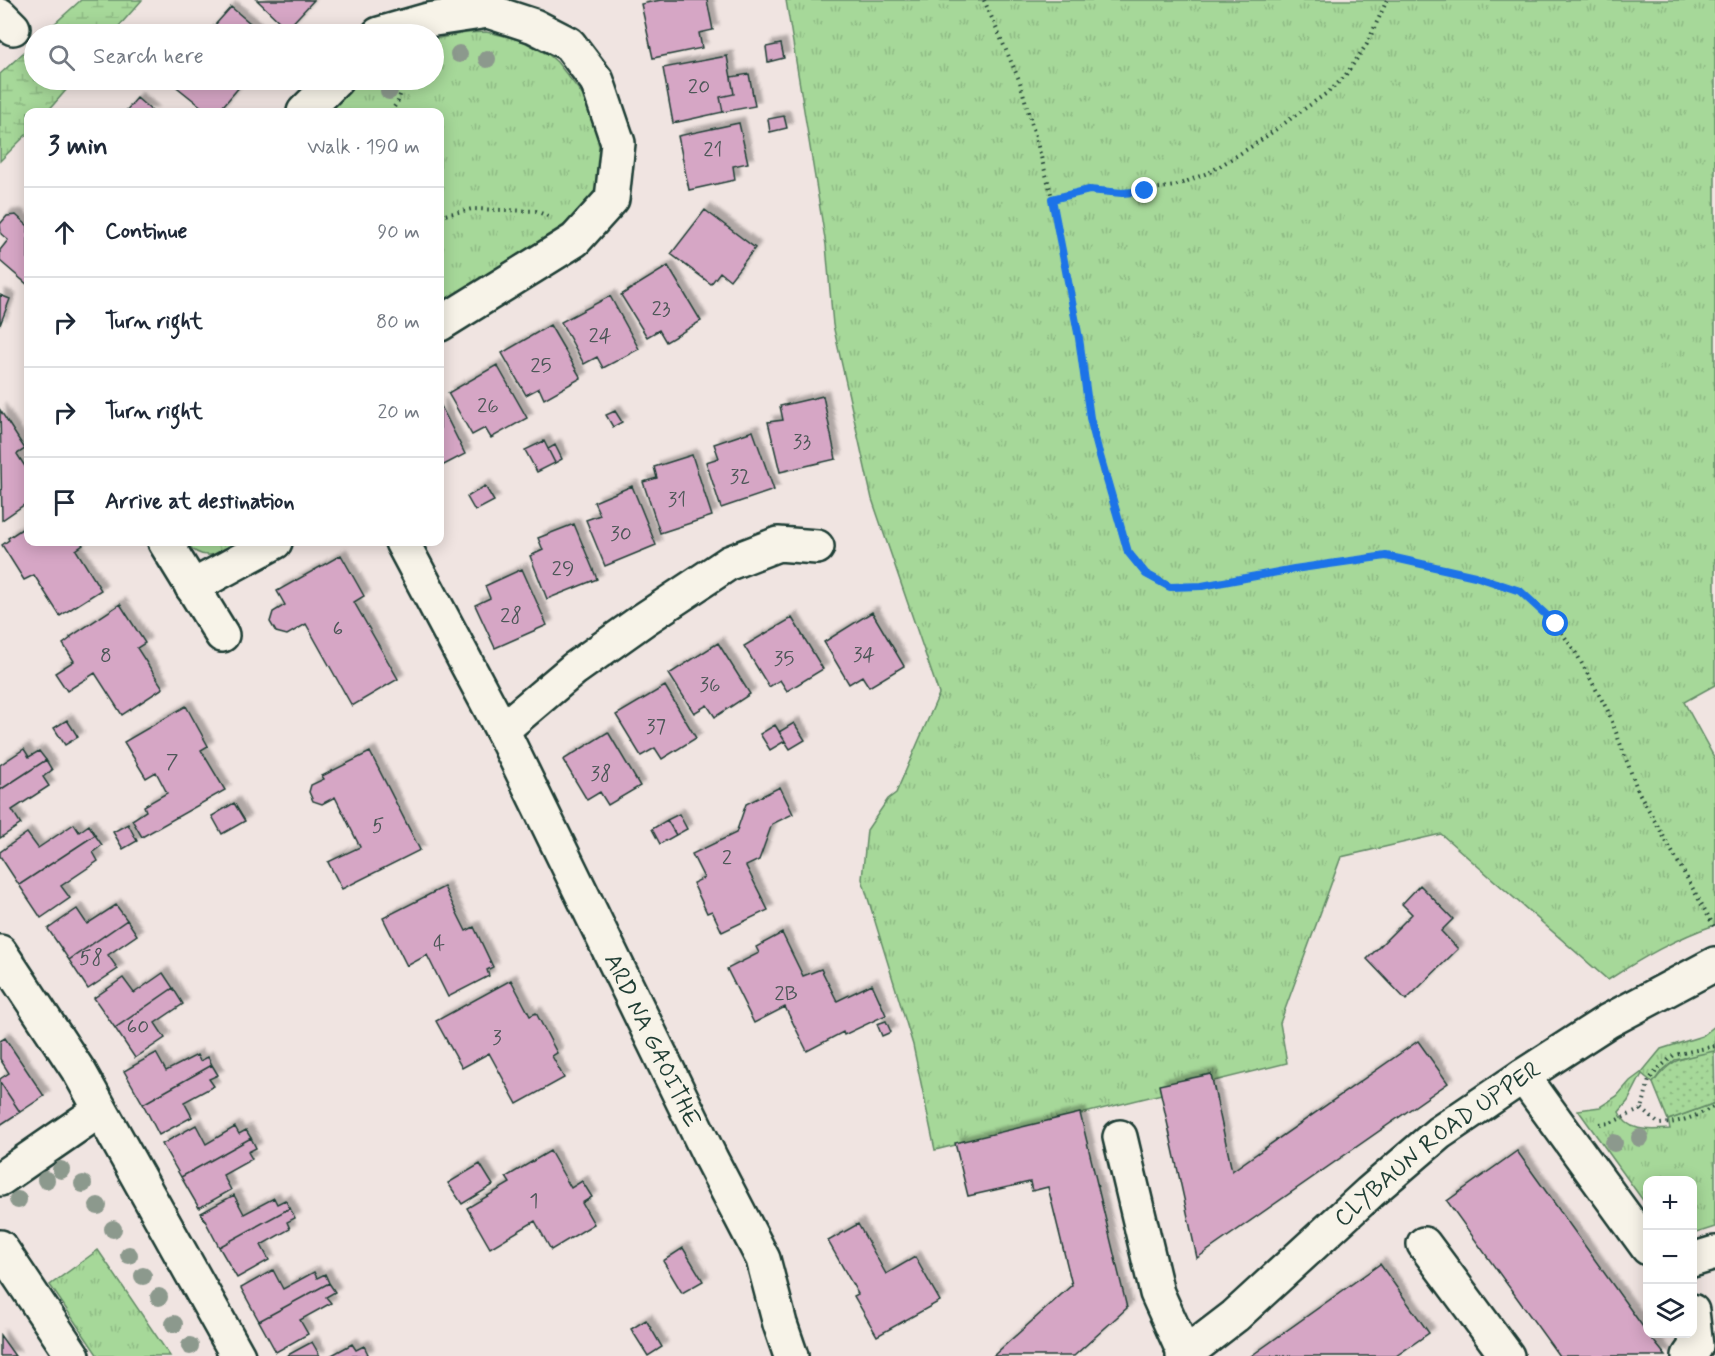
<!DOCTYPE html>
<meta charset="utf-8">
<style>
body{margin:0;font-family:Mynerve,sans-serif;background:#f2f2f3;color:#1f2937}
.controls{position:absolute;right:18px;bottom:18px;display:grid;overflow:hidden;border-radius:12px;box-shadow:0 3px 15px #0003}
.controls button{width:54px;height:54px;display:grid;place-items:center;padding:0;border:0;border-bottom:2px solid #e0e1e3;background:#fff;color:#1f2937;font:30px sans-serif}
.stop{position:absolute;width:18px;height:18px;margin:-14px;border:4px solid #1a73e8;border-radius:50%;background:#fff}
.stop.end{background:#1a73e8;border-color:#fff;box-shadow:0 2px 6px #0008}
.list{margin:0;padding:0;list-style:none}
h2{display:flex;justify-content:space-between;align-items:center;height:78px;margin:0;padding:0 24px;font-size:26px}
h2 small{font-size:20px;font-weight:400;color:#747a83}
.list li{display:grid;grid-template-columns:39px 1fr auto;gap:18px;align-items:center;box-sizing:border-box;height:90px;padding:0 24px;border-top:2px solid #e0e1e3}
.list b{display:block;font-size:22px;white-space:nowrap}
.list em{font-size:20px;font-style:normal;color:#747a83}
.icon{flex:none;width:33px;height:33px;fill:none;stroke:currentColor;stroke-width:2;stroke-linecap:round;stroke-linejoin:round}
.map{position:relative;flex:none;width:1715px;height:1356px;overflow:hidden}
.search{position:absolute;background:#fff;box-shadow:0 3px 15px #0003;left:24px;top:24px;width:420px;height:66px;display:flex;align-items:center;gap:15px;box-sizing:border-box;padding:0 21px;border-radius:33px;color:#747a83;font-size:22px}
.panel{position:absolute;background:#fff;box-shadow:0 3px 15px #0003;left:24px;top:108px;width:420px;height:438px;border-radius:12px}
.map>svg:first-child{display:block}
.grass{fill:url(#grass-tufts);stroke:#628a66;stroke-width:1.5}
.wetland{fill:url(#wetland-marsh);stroke:#628a66;stroke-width:1.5}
.park{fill:url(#park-dots);stroke:#628a66;stroke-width:1.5}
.building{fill:#d6a6c5;stroke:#1f3d34;stroke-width:1.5;filter:url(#shadow)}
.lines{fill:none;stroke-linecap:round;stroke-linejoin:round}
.minor-casing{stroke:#1f3d34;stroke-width:38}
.tertiary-casing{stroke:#1f3d34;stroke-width:38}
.path{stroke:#1f3d34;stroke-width:4;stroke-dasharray:1.5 4.5;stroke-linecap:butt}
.minor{stroke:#f7f3e8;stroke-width:33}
.tertiary{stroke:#f7f3e8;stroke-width:33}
.tree{fill:#8c998d}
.route{stroke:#1a73e8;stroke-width:8}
.labels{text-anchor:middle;stroke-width:4.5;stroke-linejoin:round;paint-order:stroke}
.number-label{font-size:21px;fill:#4d5758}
.street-label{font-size:24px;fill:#1f3d34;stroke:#f7f3e8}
</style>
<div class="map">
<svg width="1715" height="1356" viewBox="0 0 1715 1356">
<defs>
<pattern id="grass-tufts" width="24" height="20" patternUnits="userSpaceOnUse" patternTransform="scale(1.5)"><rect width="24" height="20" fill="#a6d899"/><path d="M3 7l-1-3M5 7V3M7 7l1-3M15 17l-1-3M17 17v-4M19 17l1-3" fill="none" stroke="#8eba84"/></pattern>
<pattern id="wetland-marsh" width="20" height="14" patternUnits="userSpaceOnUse" patternTransform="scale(1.5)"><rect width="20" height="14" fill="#a6d899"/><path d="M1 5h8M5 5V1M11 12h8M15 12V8" fill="none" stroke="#8eba84"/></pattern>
<pattern id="park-dots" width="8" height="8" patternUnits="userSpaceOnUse" patternTransform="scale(1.5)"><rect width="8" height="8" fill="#a6d899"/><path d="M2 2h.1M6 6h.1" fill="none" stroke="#8eba84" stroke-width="1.8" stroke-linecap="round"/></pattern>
<filter id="shadow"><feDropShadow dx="5.5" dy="-5.5" stdDeviation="1.5" flood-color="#0004"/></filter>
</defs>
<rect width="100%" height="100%" fill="#f0e4e1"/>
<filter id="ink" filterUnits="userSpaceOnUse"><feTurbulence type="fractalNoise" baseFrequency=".0167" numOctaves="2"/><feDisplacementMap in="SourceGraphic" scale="12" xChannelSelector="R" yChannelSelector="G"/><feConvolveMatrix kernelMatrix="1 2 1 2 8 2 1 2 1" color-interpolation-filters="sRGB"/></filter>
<g filter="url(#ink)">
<path class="grass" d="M786 0H1715V685L1684 702 1715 759V925C1676 938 1642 958 1608 980L1441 834 1341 857 1280 1023 1287 1063 935 1150 913 1045 862 879 867 830 888 799 896 793 939 694 872 499 833 325 826 245Z
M486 32 519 39 549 55 557 62 579 90 589 105 599 129 602 148 596 195 575 218 440 304V112H328L357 80H434V39L466 33Z
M185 542H242C220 553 204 565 185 542Z
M1715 1026V1052L1675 1060 1660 1073 1653 1083 1642 1074 1628 1101 1619 1112C1627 1133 1651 1130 1670 1129L1668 1120 1715 1103V1227L1693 1234 1692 1180H1648L1647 1206 1578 1110 1600 1107 1617 1096 1630 1081 1642 1072 1661 1049 1702 1036Z
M98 1250 170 1356H98L50 1285Z"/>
<path class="wetland" d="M81 0H142L112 34H43Z
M34 43V80H75L47 112H28V133L0 161V74Z"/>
<path class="park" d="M1714 1051 1715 1103 1668 1120 1653 1083C1674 1055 1683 1059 1714 1051Z"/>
<path class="building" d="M257 0H314L287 29Z
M661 0H707L713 30 699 33 702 48 653 58 641 4Z
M231 7 263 34H207Z
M781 44 784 58 768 62 766 47Z
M727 56 734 94 720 97 723 112 673 123 663 68Z
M749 74 755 106 723 112 720 97 734 94 731 77Z
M168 80H237L241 85 218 112H208Z
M137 98 153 112H125Z
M784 116 787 128 770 132 768 119Z
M739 123 748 163 733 166 735 180 689 190 678 136Z
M705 210 755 248 730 280 720 272 711 284 671 254Z
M16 215 28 226V285L0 261V250L8 240 1 234 0 224 7 216Z
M668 266 701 321 666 342 659 330 647 337 621 295Z
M0 295 10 299 0 325Z
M610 296 639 349 603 368 597 357 584 364 561 322Z
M550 325 581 378 544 399 539 388 526 395 502 353Z
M497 365 527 418 491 438 485 428 472 435 448 393Z
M823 396 836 459 780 472 768 422 783 420 780 406Z
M440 404 465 454 440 467Z
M0 410 25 449 17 454 28 471V502L2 520Z
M615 411 622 422 613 427 606 415Z
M753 431 774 490 721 508 706 462 719 458 714 444Z
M544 441 555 463 537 472 525 450Z
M555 445 562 459 555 463 548 449Z
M692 455 712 516 660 533 643 482 657 478 654 467Z
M485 486 494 501 475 511 467 497Z
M632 486 656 545 605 566 586 520 600 515 594 502Z
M574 524 597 579 547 599 530 556 543 550 538 538Z
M28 525V542H81L83 545 76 550 101 590 60 616 34 575 24 580 2 545 9 540 8 538Z
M341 555 364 596 354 602 398 679 352 706 306 624 287 635 276 632 270 622 273 612 285 605 277 591Z
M522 569 547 625 495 648 475 605 490 598 485 586Z
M120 604 145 643 137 648 163 688 122 715 95 673 67 691 55 673 74 661 63 644 71 638 70 637Z
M872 612 904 666 869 687 862 676 849 684 824 642Z
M792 618 823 669 787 691 780 680 769 687 744 646Z
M718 643 750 694 715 717 707 705 694 713 669 674Z
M665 686 696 738 662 759 655 748 641 756 616 715Z
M186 706 208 746 201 750 225 790 142 837 132 820 146 811 144 806 167 793 156 772 146 778 124 742Z
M67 720 78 737 65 745 54 728Z
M794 723 805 740 790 749 779 732Z
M775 725 785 741 770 750 760 734Z
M608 732 640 786 608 805 600 792 587 800 563 760Z
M24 749 29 757 39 751 46 760 0 790V765Z
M370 752 420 850 342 889 328 862 360 847 335 797 322 804 313 801 309 792 311 785 324 779 322 776Z
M46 760 52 770 43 777 49 786 12 810 21 824 0 838V790Z
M780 787 793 814 772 824 759 860 746 866 768 910 722 932 712 911 707 913 693 883 704 878 692 854 736 833 746 804Z
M234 803 245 821 222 834 212 816Z
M679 814 687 829 676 835 667 820Z
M667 820 676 835 660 844 652 829Z
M74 824 79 832 89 825 95 835 19 885 0 856V852L27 833 38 848Z
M128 824 137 841 123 849 113 832Z
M95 835 102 845 93 852 98 861 61 886 70 898 41 918 19 885Z
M1420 885 1453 919 1441 931 1458 949 1406 1000 1367 959 1412 914 1402 904Z
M444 887 466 931 474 927 493 967 487 970 489 976 448 997 427 955 407 966 383 918Z
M116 905 127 920 69 960 48 929 77 909 87 924Z
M127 920 137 935 108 955 118 969 88 989 69 960Z
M782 933 803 976 821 969 837 1001 872 984 886 1015 844 1035 843 1032 807 1051 785 1007 754 1023 727 969 759 953 756 947Z
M163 973 173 988 115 1028 94 998 123 978 134 993Z
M511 980 530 1016 536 1013 557 1053 552 1056 564 1078 517 1104 489 1053 462 1068 436 1021Z
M173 988 183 1004 155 1023 165 1038 135 1058 115 1028Z
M886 1021 891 1032 882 1036 877 1024Z
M5 1038 44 1096 20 1112 0 1082V1079L9 1073 0 1059V1041Z
M1418 1041 1448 1083 1197 1258 1159 1085 1211 1074 1232 1171Z
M156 1053 166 1071 197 1055 200 1061 208 1057 212 1065 143 1104 124 1071Z
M212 1065 218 1075 209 1079 214 1086 184 1102 192 1117 159 1135 143 1104Z
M0 1082 20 1112 0 1125Z
M1080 1113 1127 1308 1074 1356H993L1072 1285 1048 1187 1032 1191 1030 1182 968 1196 955 1143Z
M196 1125 206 1144 235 1127 239 1134 246 1130 251 1138 181 1177 162 1144Z
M251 1138 256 1148 248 1152 252 1159 223 1175 231 1190 199 1208 181 1177Z
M550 1151 571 1188 582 1181 592 1197 582 1203 594 1224 551 1250 535 1221 490 1248 467 1208 510 1183 506 1177Z
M1517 1151 1648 1334 1666 1356H1559L1447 1201Z
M480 1164 493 1185 462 1204 448 1183Z
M234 1195 244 1214 274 1198 277 1204 285 1200 290 1208 219 1247 201 1213Z
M290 1208 295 1218 287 1222 290 1229 261 1245 269 1260 237 1278 219 1247Z
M858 1224 886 1274 915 1257 940 1301 877 1336 854 1296 858 1294 828 1241Z
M683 1248 703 1281 682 1293 663 1261Z
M1380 1264 1429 1333 1396 1356H1251Z
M273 1270 283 1289 314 1272 317 1278 325 1274 329 1283 259 1321 241 1288Z
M329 1283 335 1292 326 1297 331 1303 300 1320 308 1334 276 1352 259 1321Z
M646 1320 662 1347 648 1356 631 1329Z
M0 1335 15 1356H0Z
M312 1342 320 1356H286Z
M352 1344 356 1350 364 1346 368 1354 365 1356H330Z"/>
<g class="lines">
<defs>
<g id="minor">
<path d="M0 15 13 28"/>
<path d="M379 34 428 20 488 11 534 26 569 44 597 81 618 143 612 199 575 240 440 324"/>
<path d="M304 112 336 80"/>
<path d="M165 542 222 635"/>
<path id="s1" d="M402 542 502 730 711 1159 763 1259 780 1324 791 1356"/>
<path d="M192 587 275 542"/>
<path d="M502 730 574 669 643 620 729 563 778 544 817 547"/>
<path d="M0 952 80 1073 238 1356"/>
<path d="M1523 1076 1648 1248"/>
<path d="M1120 1137 1157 1293 1185 1355"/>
<path d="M0 1179 100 1110"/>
<path d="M1424 1244 1507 1356"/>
<path d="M0 1247 73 1356"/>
<path d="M1692 1260 1715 1253"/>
<path d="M1689 1356 1696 1346 1692 1311"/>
</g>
<g id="tertiary">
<path id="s2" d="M1183 1356 1235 1316 1369 1193 1439 1133 1523 1076 1608 1021 1715 964"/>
</g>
</defs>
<use href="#minor" class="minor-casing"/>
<use href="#tertiary" class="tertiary-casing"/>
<path class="path" d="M984 0 1020 82 1050 189 1079 337 1090 418 1108 486 1128 551 1147 574 1170 587 1202 586 1294 569 1386 556 1475 576 1520 591 1556 624 1576 653 1608 711 1638 791 1715 928
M391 112 398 101 405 80
M1052 199 1089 190 1122 193 1175 186 1210 172 1254 145 1331 90 1345 76 1367 44 1387 0
M440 216 472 209 536 211 550 217
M1642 1109 1659 1124C1680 1123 1697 1116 1715 1106
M1600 1124 1610 1123 1642 1109 1649 1080 1658 1069 1674 1055 1715 1046"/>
<use href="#minor" class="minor"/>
<use href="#tertiary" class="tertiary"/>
</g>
<g class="tree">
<circle cx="459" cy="54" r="9"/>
<circle cx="487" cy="59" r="9"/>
<circle cx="389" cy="91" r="9"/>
<circle cx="1640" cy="1138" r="9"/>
<circle cx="1614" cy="1143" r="9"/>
<circle cx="61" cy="1170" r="9"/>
<circle cx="46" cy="1180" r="9"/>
<circle cx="83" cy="1184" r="9"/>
<circle cx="18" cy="1200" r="9"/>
<circle cx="98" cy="1206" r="9"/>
<circle cx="113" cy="1229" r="9"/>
<circle cx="129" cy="1255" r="9"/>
<circle cx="143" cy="1276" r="9"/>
<circle cx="159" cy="1297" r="9"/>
<circle cx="174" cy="1324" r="9"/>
<circle cx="190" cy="1346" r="9"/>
</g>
</g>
<g class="lines" filter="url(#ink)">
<path class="route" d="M1145 191 1122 193 1089 190 1052 199 1079 338 1090 418 1098 449 1128 552 1146 574 1170 587 1202 586 1294 569 1386 556 1475 576 1520 591 1556 624"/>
</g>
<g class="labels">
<g class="number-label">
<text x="699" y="93">20</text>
<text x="713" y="156">21</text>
<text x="661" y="315">23</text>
<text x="600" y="342">24</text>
<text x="541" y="372">25</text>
<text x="488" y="412">26</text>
<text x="802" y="448">33</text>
<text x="740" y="483">32</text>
<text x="677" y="506">31</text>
<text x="621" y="540">30</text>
<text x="563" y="575">29</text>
<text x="511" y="622">28</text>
<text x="338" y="635">6</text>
<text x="864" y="661">34</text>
<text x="106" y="662">8</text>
<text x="784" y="665">35</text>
<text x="710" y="691">36</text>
<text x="656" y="733">37</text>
<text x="172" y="768">7</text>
<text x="601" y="780">38</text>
<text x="378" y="832">5</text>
<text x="727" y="864">2</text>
<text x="439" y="950">4</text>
<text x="91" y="964">58</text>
<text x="786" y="1000">2B</text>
<text x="138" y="1033">60</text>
<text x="497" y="1044">3</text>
<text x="534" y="1207">1</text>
</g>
<g class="street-label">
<text dy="8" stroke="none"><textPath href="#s1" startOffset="558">ARD NA GAOITHE</textPath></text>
<text dy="8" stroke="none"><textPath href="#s2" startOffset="332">CLYBAUN ROAD UPPER</textPath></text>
</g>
</g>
</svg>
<div class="controls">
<button>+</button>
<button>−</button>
<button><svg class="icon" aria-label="layers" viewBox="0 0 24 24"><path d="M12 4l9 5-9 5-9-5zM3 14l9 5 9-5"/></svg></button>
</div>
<div class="stop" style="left:1556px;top:624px"></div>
<div class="stop end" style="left:1145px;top:191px"></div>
<div class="search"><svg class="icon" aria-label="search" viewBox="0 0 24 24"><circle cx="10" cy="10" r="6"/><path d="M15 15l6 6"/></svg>Search here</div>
<section class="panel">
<h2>3 min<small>Walk · 190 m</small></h2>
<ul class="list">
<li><svg class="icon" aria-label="ahead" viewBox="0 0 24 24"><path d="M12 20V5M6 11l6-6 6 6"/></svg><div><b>Continue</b></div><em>90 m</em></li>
<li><svg class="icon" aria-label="right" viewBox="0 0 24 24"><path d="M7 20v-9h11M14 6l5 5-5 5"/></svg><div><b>Turn right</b></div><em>80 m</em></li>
<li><svg class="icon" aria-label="right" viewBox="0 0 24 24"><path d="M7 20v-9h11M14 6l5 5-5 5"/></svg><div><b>Turn right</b></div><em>20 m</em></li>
<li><svg class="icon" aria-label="arrive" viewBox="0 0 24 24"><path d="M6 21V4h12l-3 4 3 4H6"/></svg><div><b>Arrive at destination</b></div></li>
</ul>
</section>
</div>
